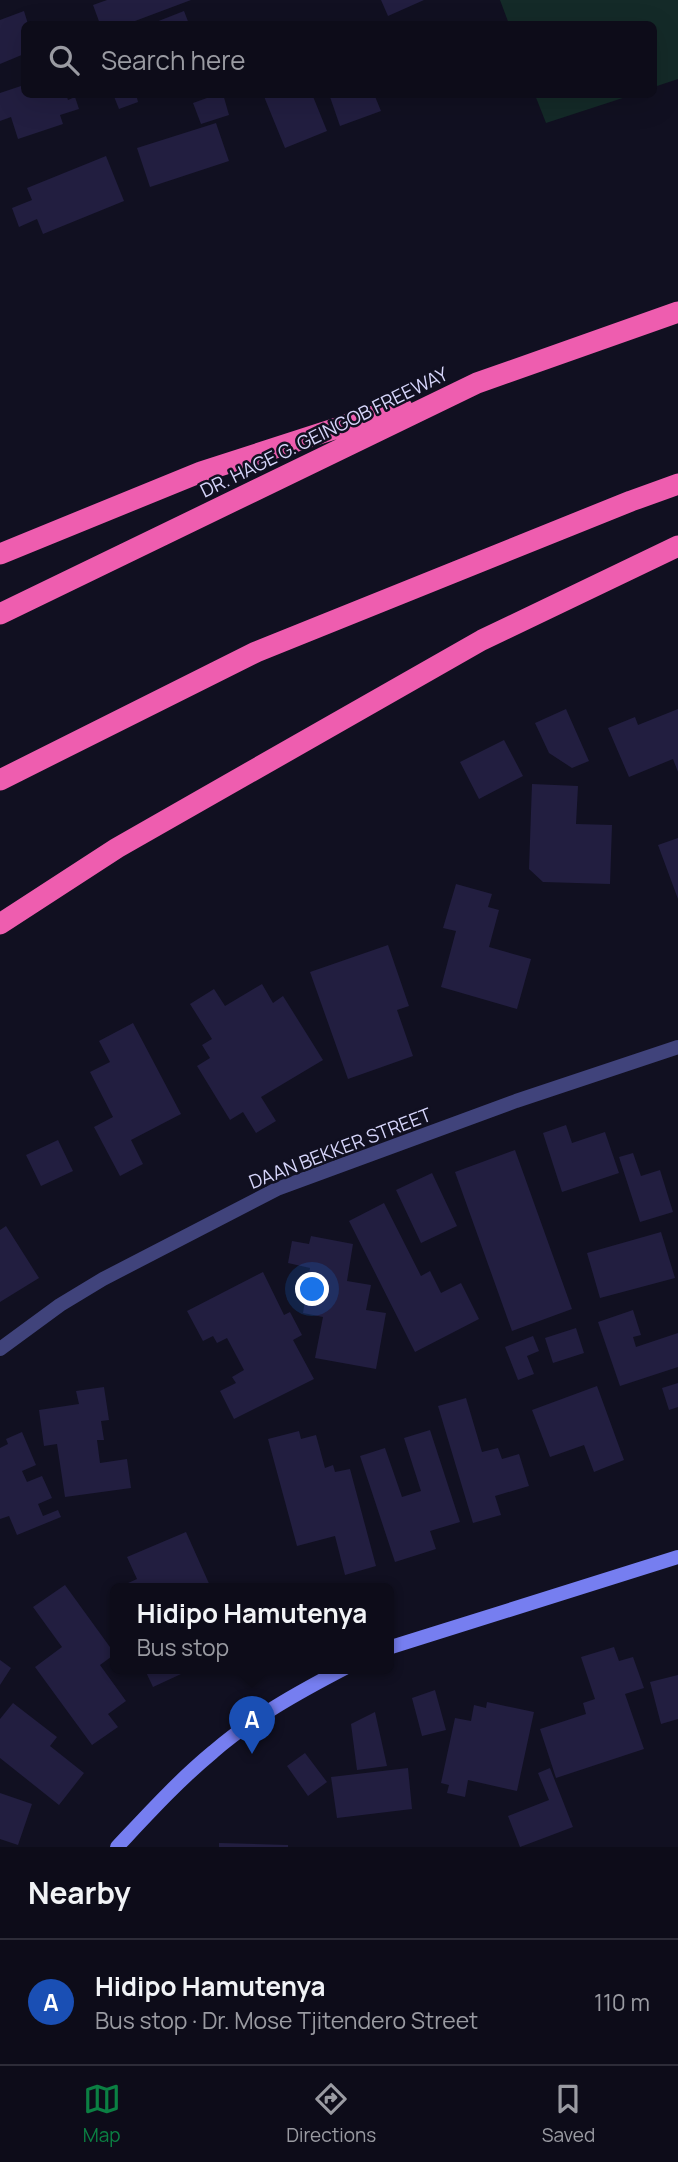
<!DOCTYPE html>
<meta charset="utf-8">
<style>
body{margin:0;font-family:Manrope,sans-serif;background:#161522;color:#f1f3f6}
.you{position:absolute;left:313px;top:1290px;width:24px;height:24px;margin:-18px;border:5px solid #fff;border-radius:50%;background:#1a73e8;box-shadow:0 0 0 10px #1a73e833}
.badge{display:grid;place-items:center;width:46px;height:46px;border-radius:50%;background:#0b8043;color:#fff;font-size:23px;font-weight:700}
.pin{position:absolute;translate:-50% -58px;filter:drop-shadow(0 2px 4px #0008)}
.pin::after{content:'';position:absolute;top:37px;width:24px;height:21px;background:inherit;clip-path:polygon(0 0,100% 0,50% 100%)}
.popup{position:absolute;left:110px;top:1583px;width:284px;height:91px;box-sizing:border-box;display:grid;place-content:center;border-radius:10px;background:#0d0c19;filter:drop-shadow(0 2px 5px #0005);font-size:23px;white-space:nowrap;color:#9a9ba2}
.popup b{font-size:26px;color:#f1f3f6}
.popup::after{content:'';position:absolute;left:50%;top:100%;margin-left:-14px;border:14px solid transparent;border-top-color:#0d0c19}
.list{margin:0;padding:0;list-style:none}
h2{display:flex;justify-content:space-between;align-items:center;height:91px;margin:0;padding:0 28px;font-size:30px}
h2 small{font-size:23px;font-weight:400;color:#9a9ba2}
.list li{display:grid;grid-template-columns:46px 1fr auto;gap:21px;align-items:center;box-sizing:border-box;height:126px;padding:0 28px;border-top:2px solid #2d2c38}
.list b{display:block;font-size:26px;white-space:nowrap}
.list p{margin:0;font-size:23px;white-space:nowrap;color:#9a9ba2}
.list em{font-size:23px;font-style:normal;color:#9a9ba2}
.icon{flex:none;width:38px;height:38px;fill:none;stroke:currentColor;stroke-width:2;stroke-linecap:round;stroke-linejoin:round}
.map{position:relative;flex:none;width:678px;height:1847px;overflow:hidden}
.search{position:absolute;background:#0d0c19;box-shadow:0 7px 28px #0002;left:21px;right:21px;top:21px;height:77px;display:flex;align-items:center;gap:18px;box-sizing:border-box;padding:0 24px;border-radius:10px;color:#9a9ba2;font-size:26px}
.sheet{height:217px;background:#0d0c19}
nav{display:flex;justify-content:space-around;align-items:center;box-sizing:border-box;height:98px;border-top:2px solid #2d2c38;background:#0d0c19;font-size:19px;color:#9a9ba2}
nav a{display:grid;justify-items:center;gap:4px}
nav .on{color:#0b8043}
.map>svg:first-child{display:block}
.green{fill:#142a28}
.building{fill:#221e40}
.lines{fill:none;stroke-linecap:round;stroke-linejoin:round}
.street{stroke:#40437b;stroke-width:14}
.secondary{stroke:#767ef0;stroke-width:14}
.highway{stroke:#ee5daf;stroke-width:21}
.labels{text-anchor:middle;stroke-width:5;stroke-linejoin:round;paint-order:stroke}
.street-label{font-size:19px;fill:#d6d5fa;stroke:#111021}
</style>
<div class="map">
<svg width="678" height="1847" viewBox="0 0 678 1847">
<rect width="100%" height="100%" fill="#111021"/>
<path class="green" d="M500 0H678V79L654 87V24H509Z
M535 95V94L632 95 546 123Z"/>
<path class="building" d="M107 0H191L127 24H100L93 5Z
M381 0H424L388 16Z
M24 11 28 24H24V54L0 64V20Z
M184 11 189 24H157L156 22Z
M24 85V94H66L68 100 75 97 79 109 60 115 63 124 18 139 11 117 0 121V93Z
M113 94H136L138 102 119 109Z
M218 94H223L229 115 201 124 193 103Z
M263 94H312L327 131 285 148Z
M329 94H374L381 111 340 126Z
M216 123 229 161 150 187 137 148Z
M106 156 124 201 43 234 37 219 19 227 12 208 32 200 27 188Z
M566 709 589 761 572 768 549 753 535 723Z
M678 709V772L673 759 629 777 608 728 635 717 638 725Z
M504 740 523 776 479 799 460 762Z
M532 784 578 786 576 824 612 825 610 884 543 882 529 869Z
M678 838V899L658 845Z
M456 884 492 894 488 907 499 910 489 947 531 959 517 1009 441 987 456 931 443 928Z
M388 945 409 1006 397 1010 413 1056 348 1079 310 972Z
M262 984 273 1003 283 996 323 1060 261 1097 276 1121 256 1133 243 1112 230 1120 197 1066 210 1058 202 1045 212 1039 190 1004 214 989 225 1006Z
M133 1023 181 1114 131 1140 143 1164 120 1176 94 1127 113 1117 90 1072 110 1062 99 1041Z
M566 1125 572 1143 605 1132 619 1173 562 1192 543 1133Z
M58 1140 73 1171 41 1186 26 1155Z
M515 1150 572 1309 512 1331 455 1172Z
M633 1153 641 1176 660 1170 673 1212 640 1222 619 1157Z
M432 1173 457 1226 421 1243 396 1190Z
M384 1203 421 1276 430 1271 441 1293 461 1283 479 1319 415 1352 349 1221Z
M6 1226 39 1278 0 1302V1230Z
M661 1232 675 1278 600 1298 587 1253Z
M311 1236 353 1244 347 1281 371 1285 366 1310 386 1313 376 1369 315 1358 323 1317 303 1313 310 1268 288 1263 292 1241 309 1244Z
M263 1272 284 1315 290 1312 302 1335 293 1340 314 1379 234 1419 220 1391 236 1383 232 1377 244 1370 227 1338 217 1343 213 1336 203 1341 187 1311Z
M633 1310 641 1335 633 1337 636 1347 678 1333V1367L620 1386 598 1322Z
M576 1328 584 1353 553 1363 545 1338Z
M533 1336 539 1351 527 1356 534 1374 518 1380 505 1347Z
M678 1383V1407L669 1410 662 1388Z
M597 1386 624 1460 594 1472 584 1445 550 1457 532 1410Z
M104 1387 109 1420 101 1421 104 1440H97L100 1463 127 1459 131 1488 65 1497 57 1444 44 1446 39 1410 79 1404 76 1391Z
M466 1398 482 1452 498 1448 502 1459 519 1454 529 1486 495 1496 501 1515 473 1523 438 1406Z
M430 1430 460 1522 430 1531 436 1549 395 1562 360 1456 385 1448 402 1497 421 1491 404 1438Z
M299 1431 301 1439 316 1435 325 1468 333 1465 335 1472 350 1469 376 1566 345 1575 335 1536 297 1546 268 1439Z
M22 1432 36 1465 22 1471 27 1482 42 1476 52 1498 38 1504 43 1516 58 1510 61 1517 17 1535 9 1516 0 1519V1448L8 1444 6 1439Z
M186 1532 211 1588H117L137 1579 127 1557Z
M65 1585 115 1654 100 1665 126 1701 108 1714 118 1727 92 1745 35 1667 62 1647 33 1607Z
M614 1647 619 1661 633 1657 644 1688 625 1694 644 1749 556 1778 540 1729 586 1714 583 1703 595 1699 581 1657Z
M0 1660 11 1668 0 1685Z
M144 1668H194L153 1687Z
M678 1675V1719L661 1724 650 1682Z
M435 1690 446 1730 422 1736 412 1698Z
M487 1702 534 1712 517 1791 468 1780 465 1797 447 1793 449 1785 441 1783 455 1718 471 1721 474 1705 486 1708Z
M13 1703 57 1737 50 1746 84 1773 59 1805 0 1758V1719Z
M375 1712 387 1766 357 1770 351 1724Z
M305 1753 327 1782 308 1796 287 1766Z
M408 1768 412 1809 337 1818 331 1777Z
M550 1768 573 1827 520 1847 508 1816 549 1800 538 1773Z
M0 1793 32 1804 18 1845 0 1839Z
M219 1843 288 1845V1847H219Z"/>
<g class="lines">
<path class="street" d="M0 1349 60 1305 103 1279 277 1189 516 1101 678 1047"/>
<path class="secondary" d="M388 1648 678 1557
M117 1847C148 1814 178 1781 213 1752 252 1718 299 1692 345 1668"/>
<path class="highway" d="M0 554 201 472 402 407
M0 614 477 383 678 312
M0 780 256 652 631 501 678 484
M0 924 117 848 482 640 678 546"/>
</g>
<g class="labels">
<g class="street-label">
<text transform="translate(324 432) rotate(-26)" y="7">DR. HAGE G. GEINGOB FREEWAY</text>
<text transform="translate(340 1148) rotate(-21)" y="7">DAAN BEKKER STREET</text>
</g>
</g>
</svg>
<div class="you"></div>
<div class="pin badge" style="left:252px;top:1754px;background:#1a4fb4">A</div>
<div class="popup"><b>Hidipo Hamutenya</b>Bus stop</div>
<div class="search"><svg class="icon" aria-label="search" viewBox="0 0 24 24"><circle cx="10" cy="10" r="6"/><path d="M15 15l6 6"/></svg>Search here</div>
</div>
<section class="sheet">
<h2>Nearby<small></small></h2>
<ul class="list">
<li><span class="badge" style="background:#1a4fb4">A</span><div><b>Hidipo Hamutenya</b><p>Bus stop · Dr. Mose Tjitendero Street</p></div><em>110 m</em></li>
</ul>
</section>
<nav>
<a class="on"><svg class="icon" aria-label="map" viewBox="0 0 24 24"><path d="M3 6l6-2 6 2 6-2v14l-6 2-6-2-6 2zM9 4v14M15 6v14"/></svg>Map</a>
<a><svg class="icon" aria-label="directions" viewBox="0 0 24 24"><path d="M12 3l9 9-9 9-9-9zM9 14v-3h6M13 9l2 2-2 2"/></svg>Directions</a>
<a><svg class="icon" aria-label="saved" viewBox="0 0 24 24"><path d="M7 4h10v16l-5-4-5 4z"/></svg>Saved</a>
</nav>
